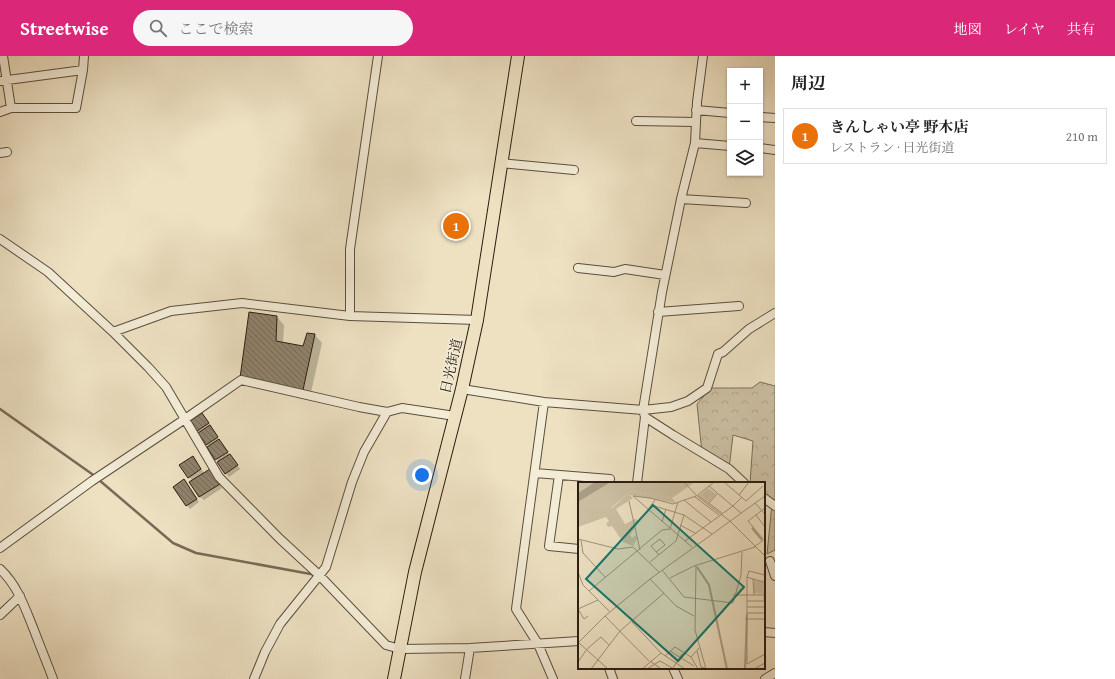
<!DOCTYPE html>
<html lang="ja">
<meta charset="utf-8">
<style>
body{margin:0;font-family:"Gentium Book Plus","Noto Serif JP",serif;background:#f6f6f6;color:#202124}
.controls{position:absolute;right:12px;top:12px;display:grid;overflow:hidden;border-radius:0px;box-shadow:0 1px 3px #0004}
.controls button{width:36px;height:36px;display:grid;place-items:center;padding:0;border:0;border-bottom:1px solid #e0e0e0;background:#fff;color:#202124;font:20px sans-serif}
.you{position:absolute;left:422px;top:419px;width:14px;height:14px;margin:-10px;border:3px solid #fff;border-radius:50%;background:#1a73e8;box-shadow:0 0 0 6px #1a73e833}
.badge{display:grid;place-items:center;width:26px;height:26px;border-radius:50%;background:#db2777;color:#fff;font-size:13px;font-weight:700}
.pin{position:absolute;translate:-50% -50%;border:2px solid #fff;box-shadow:0 1px 4px #0006}
.list{margin:0;padding:0;list-style:none}
h2{display:flex;justify-content:space-between;align-items:center;height:52px;margin:0;padding:0 16px;font-size:17px}
h2 small{font-size:13px;font-weight:400;color:#757577}
.list li{display:grid;grid-template-columns:26px 1fr auto;gap:12px;align-items:center;box-sizing:border-box;height:56px;margin:0 8px 8px;padding:0 8px;border:1px solid #e0e0e0;border-radius:0px}
.list b{display:block;font-size:15px;white-space:nowrap}
.list p{margin:0;font-size:13px;white-space:nowrap;color:#757577}
.list em{font-size:13px;font-style:normal;color:#757577}
.icon{flex:none;width:22px;height:22px;fill:none;stroke:currentColor;stroke-width:2;stroke-linecap:round;stroke-linejoin:round}
.map{position:relative;flex:none;width:775px;height:623px;overflow:hidden}
header{display:flex;align-items:center;gap:24px;box-sizing:border-box;height:56px;padding:0 20px;background:#db2777;color:#fff}
header strong{font-size:19px}
nav{display:flex;gap:22px;margin-inline-start:auto;font-size:14px}
.search{width:280px;height:36px;background:#f6f6f6;display:flex;align-items:center;gap:10px;box-sizing:border-box;padding:0 14px;border-radius:22px;color:#757577;font-size:15px}
main{display:flex}
aside{flex:1;background:#fff}
.map>svg:first-child{display:block}
.forest{fill:url(#forest-crowns);stroke:#7b6e5a}
.shadow{fill:#0003}
.lines{fill:none;stroke-linecap:round;stroke-linejoin:round}
.stream{stroke:#776a57;stroke-width:2.5}
.building{fill:url(#building-back-hatch);stroke:#2a1d11}
.minor-casing{stroke:#5b4e3d;stroke-width:10}
.highway-casing{stroke:#2a1d11;stroke-width:14}
.minor{stroke:#f3ecd7;stroke-width:8}
.highway{stroke:#ede1c2;stroke-width:12}
.labels{text-anchor:middle;stroke-width:3;stroke-linejoin:round;paint-order:stroke}
.street-label{font-size:14px;fill:#2a1d11;stroke:#f3ecd7}
.inset-river{fill:none;stroke:#ab9e86;stroke-width:2}
.inset-road{fill:none;stroke:#9f937b;stroke-width:1}
.view{fill:#0f766e;fill-opacity:0.15;stroke:#0f766e;stroke-width:2}
.inset-edge{fill:none;stroke:#2a1d11;stroke-width:2}
</style>
<header>
<strong>Streetwise</strong>
<div class="search"><svg class="icon" aria-label="search" viewBox="0 0 24 24"><circle cx="10" cy="10" r="6"/><path d="M15 15l6 6"/></svg>ここで検索</div>
<nav><a>地図</a><a>レイヤ</a><a>共有</a></nav>
</header>
<main>
<div class="map">
<svg width="775" height="623" viewBox="0 0 775 623">
<defs>
<pattern id="forest-crowns" width="20" height="18" patternUnits="userSpaceOnUse"><rect width="20" height="18" fill="#ccc0a4"/><path d="M2 6a3 3 0 1 1 6 0M12 15a3 3 0 1 1 6 0" fill="none" stroke="#afa58c"/></pattern>
<pattern id="building-back-hatch" width="6" height="6" patternUnits="userSpaceOnUse"><rect width="6" height="6" fill="#8f836d"/><path d="M-1 5l2 2M0 0l6 6M5-1l2 2" fill="none" stroke="#756b58"/></pattern>
</defs>
<rect width="100%" height="100%" fill="#ede1c2"/>
<filter id="stains"><feTurbulence type="fractalNoise" baseFrequency=".005" numOctaves="4"/><feColorMatrix values="0 0 0 0 .2 0 0 0 0 .09 0 0 0 0 .02 0 0 0 .5 -.17"/></filter>
<radialGradient id="worn" r=".72"><stop offset=".6" stop-color="#630" stop-opacity="0"/><stop offset="1" stop-color="#630" stop-opacity=".3"/></radialGradient>
<path class="forest" d="M760 326 775 330V494L767 498 772 448 764 442V427H750L753 385 733 379 729 413 702 397 697 348 711 332H752Z"/>
<path class="shadow" d="M277 261 284 269 283 287 304 291 315 279 322 287 310 341 248 329Z
M202 358 206 362 212 371 211 372 240 413 229 421 226 417 209 391 197 375Z
M193 401 196 405 204 417 213 418 222 432 204 444 200 441 191 426 193 425 189 421Z
M187 428 199 446 190 453 187 449Z"/>
<g class="lines">
<path class="stream" d="M0 353 92 418 173 487 196 497 316 519"/>
</g>
<path class="building" d="M249 256 277 260 276 285 303 290 307 277 315 278 303 334 240 322Z
M202 357 209 367 197 375 190 365Z
M210 369 218 381 206 389 198 377Z
M219 383 228 396 215 404 207 391Z
M230 398 238 409 225 418 217 406Z
M193 400 201 413 188 422 179 409Z
M210 413 220 428 199 441 189 426Z
M184 423 197 443 186 450 173 431Z"/>
<g class="lines">
<defs>
<path id="minor" d="M3 0 11 52
M0 25 83 14
M696 54 730 57
M0 56 11 52H76L83 14 84 0
M760 61 775 62
M636 65 696 66
M695 87 730 90
M760 92 775 94
M0 97 7 96
M501 107 574 114
M681 143 746 147
M0 183 48 216 113 276 148 311 166 331 219 421 280 483 319 519 386 589 400 593 470 592 579 585
M578 212 614 216 625 213 665 219
M658 256 739 250
M350 260V193L378 0
M113 276 171 255 242 247 350 260 477 264
M462 333 544 346 643 354 671 351 688 345 707 332 718 298 723 296 749 273 775 257
M544 346 516 553 538 588 553 623
M645 361 673 379 729 413 744 427
M535 417 610 423 609 427
M559 419 549 490 579 493
M637 427 645 361 643 354 662 236 681 143 695 87 697 46 703 0
M764 442 775 450
M0 492 92 425 185 363 241 324 359 351 387 356 402 352 455 360
M770 505 775 520
M0 513C18 530 25 552 34 574 40 590 47 607 53 623
M0 559 20 540
M764 576 775 577
M609 612 613 623
M673 612 678 623
M254 623 265 596 280 568 326 511 352 426 364 396 387 356
M465 623 470 592
M765 623 775 617"/>
<path id="highway" d="M394 623 415 516 462 333 477 264 518 0"/>
</defs>
<use href="#minor" class="minor-casing"/>
<use href="#highway" class="highway-casing"/>
<use href="#minor" class="minor"/>
<use href="#highway" class="highway"/>
</g>
<g class="labels">
<g class="street-label">
<text transform="translate(451 310) rotate(-77)" y="5">日光街道</text>
</g>
</g>
<g transform="translate(578 426)">
<rect width="187" height="187" fill="#ede1c2"/>
<path d="M53 9 94 16 98 21 51 13 55 16 38 27 47 42 57 37 62 39 52 53 54 56 58 53 59 57 55 64 45 60 34 44 30 45 28 42 31 39 28 35 0 45V41L35 25Z" fill="#ccc0a4"/>
<path d="M0 0H17L0 11ZM33 0H117L94 16 53 9 30 28 0 41V20Z" fill="#ccc0a4"/>
<path d="M130 6 138 12 131 20 122 13ZM176 98 187 100V112L176 111Z" fill="#ccc0a4"/>
<path d="M17 0H33L0 20V11Z" fill="#ab9e86"/>
<path class="inset-river" d="M174 46 184 58M119 85 131 103 149 187M167 187 169 132"/>
<path class="inset-road" d="M106 0 119 14 152 39M146 0 168 19 185 4M131 4 163 31M120 13 144 31M120 13 136 0M161 13 171 0M117 15 141 33M106 18 133 40M51 19 62 68M131 21 139 12M177 21 187 32M73 23 106 33 134 52M70 28 77 18M178 33 187 45M152 39 187 74M84 40 88 27M102 43 117 51M0 57 40 67 55 65 81 90M185 57 170 39 187 26M3 58 5 71 27 95M107 59 155 24 164 15M114 65 55 14 72 16 95 22 118 14M176 65 187 57M78 70 87 63 82 57 73 64 81 73M72 80 98 59 106 33M118 84 117 148 128 187M84 88 106 115 155 121 163 93 164 70M0 90 5 103 31 129M187 93 171 89 169 95V182L187 172M169 95 175 97 176 113M92 96 116 84 177 65M72 97 98 124 116 134M175 97 187 100M11 109 84 48 92 47 100 20M155 113H187M186 113 187 131M169 119H187M169 125H187M169 131H187M10 134 6 137 0 127 20 118M27 134 71 179M167 137H187M54 140 83 171 107 187M0 161 27 134 72 97 187 14M1 161 30 187M92 169 116 184M119 169 123 185 130 187M87 174 97 165 113 175 120 187M113 175 121 166M72 179 83 187M0 180 9 167 23 155 31 163M95 186 104 172M13 187 42 149 86 111M64 187 83 171M69 187 82 179 96 187M176 187 187 181"/>
<path class="view" d="M75 23 166 105 100 179 8 97Z"/>
<rect width="187" height="187" class="inset-edge"/>
</g>
<rect width="100%" height="100%" filter="url(#stains)"/>
<rect width="100%" height="100%" fill="url(#worn)"/>
</svg>
<div class="controls">
<button>+</button>
<button>−</button>
<button><svg class="icon" aria-label="layers" viewBox="0 0 24 24"><path d="M12 4l9 5-9 5-9-5zM3 14l9 5 9-5"/></svg></button>
</div>
<div class="you"></div>
<div class="pin badge" style="left:456px;top:170px;background:#e8710a">1</div>
</div>
<aside>
<h2>周辺<small></small></h2>
<ul class="list">
<li><span class="badge" style="background:#e8710a">1</span><div><b>きんしゃい亭 野木店</b><p>レストラン · 日光街道</p></div><em>210 m</em></li>
</ul>
</aside>
</main>
